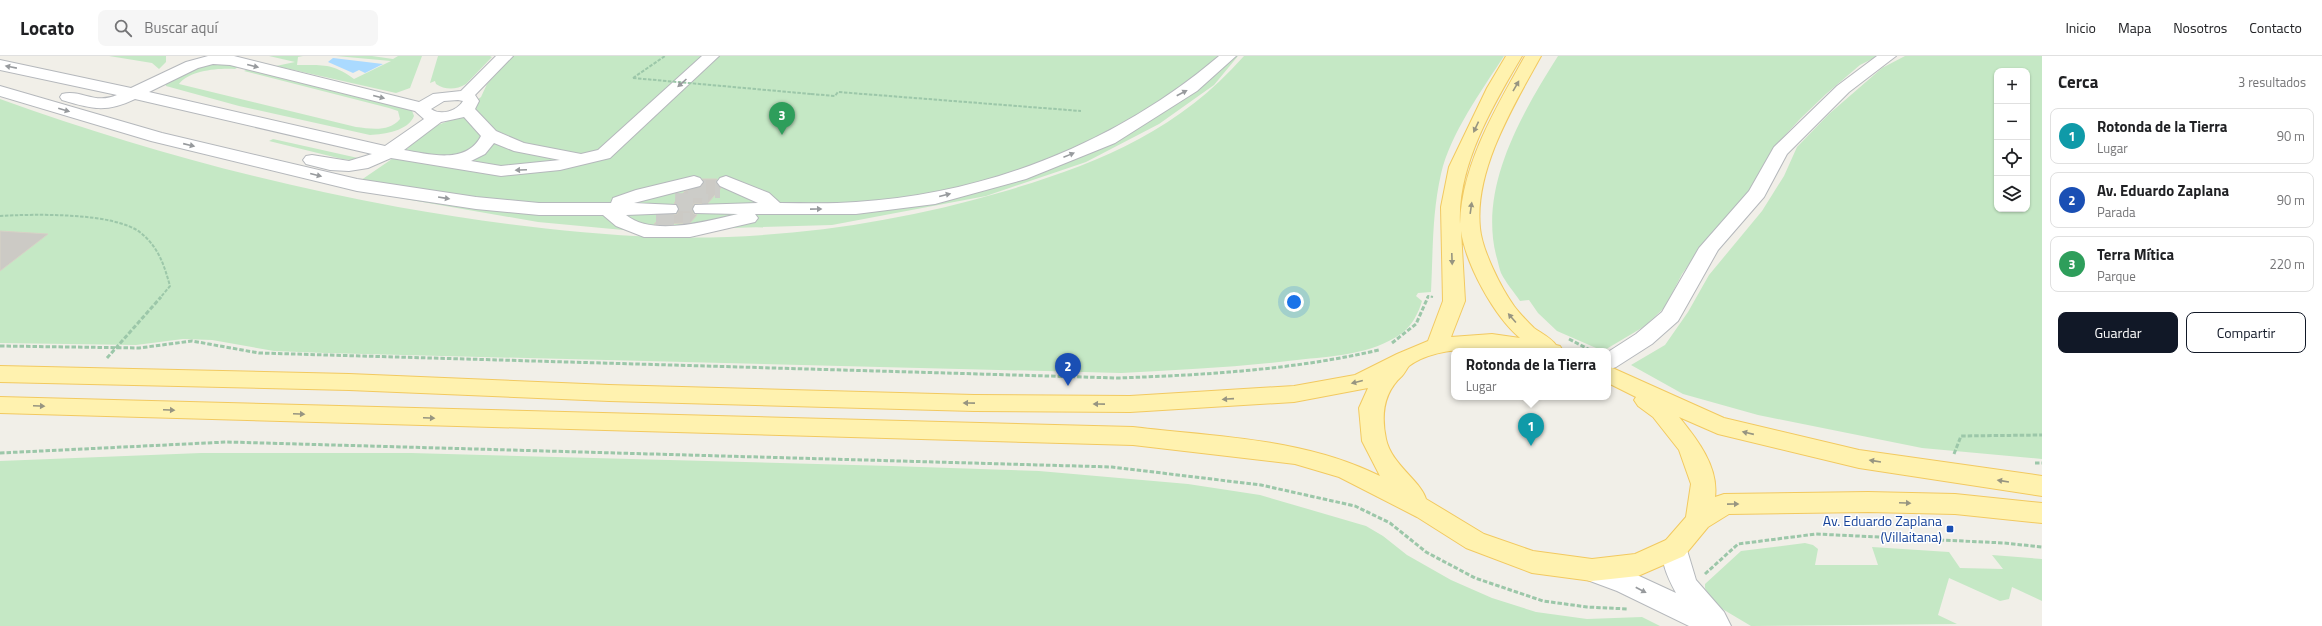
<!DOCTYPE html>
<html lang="es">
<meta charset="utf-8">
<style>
body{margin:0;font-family:"Titillium Web",sans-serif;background:#f6f6f6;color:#202124}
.controls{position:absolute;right:12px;top:12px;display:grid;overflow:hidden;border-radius:8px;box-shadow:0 1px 3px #0004}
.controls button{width:36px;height:36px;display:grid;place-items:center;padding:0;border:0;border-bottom:1px solid #e0e0e0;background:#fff;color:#202124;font:20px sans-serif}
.you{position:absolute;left:1294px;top:246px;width:14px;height:14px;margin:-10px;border:3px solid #fff;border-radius:50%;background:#1a73e8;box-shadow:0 0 0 6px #1a73e833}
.badge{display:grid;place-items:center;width:26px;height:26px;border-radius:50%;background:#111827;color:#fff;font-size:13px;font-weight:700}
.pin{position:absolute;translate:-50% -33px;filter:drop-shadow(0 1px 2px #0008)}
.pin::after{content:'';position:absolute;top:21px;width:14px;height:12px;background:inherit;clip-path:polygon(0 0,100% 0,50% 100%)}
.popup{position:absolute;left:1451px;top:292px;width:160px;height:52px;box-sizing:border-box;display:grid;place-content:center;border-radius:8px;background:#fff;filter:drop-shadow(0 1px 3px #0005);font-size:13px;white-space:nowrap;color:#757577}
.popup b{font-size:15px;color:#202124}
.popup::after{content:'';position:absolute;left:50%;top:100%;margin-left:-8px;border:8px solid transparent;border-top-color:#fff}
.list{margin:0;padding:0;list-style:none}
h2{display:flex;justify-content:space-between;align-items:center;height:52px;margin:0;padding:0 16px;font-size:17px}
h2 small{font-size:13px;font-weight:400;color:#757577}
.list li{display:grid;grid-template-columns:26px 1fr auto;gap:12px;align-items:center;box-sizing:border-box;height:56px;margin:0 8px 8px;padding:0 8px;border:1px solid #e0e0e0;border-radius:8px}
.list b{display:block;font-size:15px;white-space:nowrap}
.list p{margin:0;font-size:13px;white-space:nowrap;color:#757577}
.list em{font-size:13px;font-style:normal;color:#757577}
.actions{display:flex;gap:8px;padding:12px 16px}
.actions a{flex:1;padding:9px 0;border:1px solid #111827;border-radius:8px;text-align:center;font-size:14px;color:#111827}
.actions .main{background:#111827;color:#fff}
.icon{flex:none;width:22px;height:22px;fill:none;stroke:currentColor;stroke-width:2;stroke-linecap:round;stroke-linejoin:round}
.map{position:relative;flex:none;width:2042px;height:570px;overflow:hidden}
header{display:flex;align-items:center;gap:24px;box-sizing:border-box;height:56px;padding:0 20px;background:#fff;border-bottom:1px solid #e0e0e0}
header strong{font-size:19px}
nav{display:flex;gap:22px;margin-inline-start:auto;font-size:14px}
.search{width:280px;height:36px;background:#f6f6f6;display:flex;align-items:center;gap:10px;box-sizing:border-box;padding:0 14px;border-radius:8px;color:#757577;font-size:15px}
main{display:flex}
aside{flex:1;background:#fff}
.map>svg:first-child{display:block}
.green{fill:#c5e8c5;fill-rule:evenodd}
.water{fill:#aadaff}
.building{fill:#cccac5;stroke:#d6d1c6}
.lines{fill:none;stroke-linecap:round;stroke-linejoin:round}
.minor-tunnel{stroke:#ccccc8;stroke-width:18;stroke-dasharray:18 9;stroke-linecap:butt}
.minor-casing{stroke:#b5b8bc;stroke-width:2}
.major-casing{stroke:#f2c960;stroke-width:2}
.path-far1{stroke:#9cc7a9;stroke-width:2;stroke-dasharray:3.5 1.5;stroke-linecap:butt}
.path{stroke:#9cc7a9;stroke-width:3;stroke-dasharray:4.5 2;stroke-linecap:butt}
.minor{fill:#fff;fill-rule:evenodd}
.major{fill:#fff2af;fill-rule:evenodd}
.path-bridge{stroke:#9cc7a9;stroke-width:2;stroke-dasharray:3.5 1.5;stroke-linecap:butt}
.oneway{fill:#979a9d}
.oneway2{fill:#979581}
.transit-dot{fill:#1a4fb4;stroke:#fff;stroke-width:1.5}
.labels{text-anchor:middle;stroke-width:3;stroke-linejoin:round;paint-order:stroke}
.transit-label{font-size:14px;fill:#164399;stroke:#fff;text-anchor:end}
</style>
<header>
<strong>Locato</strong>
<div class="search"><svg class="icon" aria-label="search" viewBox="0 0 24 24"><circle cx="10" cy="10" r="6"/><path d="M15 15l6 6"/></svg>Buscar aquí</div>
<nav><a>Inicio</a><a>Mapa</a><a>Nosotros</a><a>Contacto</a></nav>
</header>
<main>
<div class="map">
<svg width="2042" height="570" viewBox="0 0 2042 570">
<rect width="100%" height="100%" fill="#f1efe8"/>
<path class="green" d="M109 0H166V6L159 13 152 7Z
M269 0H303L298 1 297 9C322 9 333 7 354 23L391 5 336 0H372L393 3 398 0H422L410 32 396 37 276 10 295 6Z
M438 0H490L492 1 466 28C456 34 445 34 436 28L435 25 430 27Z
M513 0H1238L1214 29 1159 68 1086 106 986 140 832 169 634 175 538 166 348 133 408 92 429 72 446 66 481 41 487 28Z
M1244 0H1504C1482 34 1450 78 1441 118 1432 157 1433 196 1431 236L1418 237 1416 240 1422 245C1419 256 1412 270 1402 277 1372 299 1332 300 1297 304 1238 311 1180 314 1121 317L325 297 274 295 212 284 183 283 136 289 0 287V43C130 90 262 126 398 151 484 166 571 178 659 181 772 185 893 168 1002 136 1097 108 1177 76 1244 0Z
M1558 0H1878L1860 9 1826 38 1801 62 1775 90 1748 139 1705 186 1682 218 1665 251 1645 270 1603 295 1557 275 1538 257 1529 244 1520 245C1514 236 1506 227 1501 217 1499 212 1498 205 1496 199 1479 130 1522 57 1558 0Z
M1905 0H2042V403L1922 392 1758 359 1683 338 1631 309 1665 289 1688 256 1709 219 1762 155 1784 120 1797 91 1829 58 1882 12ZM1997 15H2027V153H1997Z
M216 7 240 10 235 13C219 12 190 14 179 28L356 71C372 73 389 76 400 63L398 55 389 52 244 15 248 13 411 52 414 60C408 75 385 78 370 79L239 50 166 30 165 26 175 18Z
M273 83 358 102 350 104 342 103 269 85Z
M201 397H411L891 410 1039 415 1188 428 1260 439 1366 470 1383 480 1407 499 1451 524 1492 542 1536 556 1587 563 1642 561 1660 570H0V405Z
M1805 487 1813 489 1818 493 1815 509H1878L1872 491 1949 496 1960 512 2003 513 1992 499 2042 503V545L2012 531 2009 543 2000 545 1949 522 1938 559 1957 568 1751 570 1719 551 1710 541 1705 532V528L1741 495Z"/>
<path class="water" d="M333 2 383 8 365 17 359 14 353 17 328 6Z"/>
<path class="building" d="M702 123H717L716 127 721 132 708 147 694 148 692 154 694 158 697 159 690 167 654 168 663 159 677 158 679 152 674 147 685 135 701 131 704 126Z
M0 175 48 178 0 215Z"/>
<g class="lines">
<path class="minor-tunnel" d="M688 133H720
M675 146 708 147
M656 166H690"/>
<defs>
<path id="minor" d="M208 0H234L419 46 433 38 461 35 496 0H513L475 39 479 45 475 53 496 75 524 87 581 98 598 94 702 0H719L610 102 560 114 501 120 391 102 368 112 349 115 330 114 306 108 303 104 306 100 312 99 349 105 372 98 135 43C106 57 92 53 62 44L60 41 62 38C81 33 95 49 117 39L0 14V4L131 32 186 6ZM213 8 230 9 415 55 424 63 385 90 149 36 198 12ZM458 44 463 45C457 55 441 60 431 53L444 45ZM464 61 481 80C466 109 429 98 404 94L441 66ZM494 87 514 95 560 104 501 110 471 105 485 98Z
M1219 0H1236L1197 35 1115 87 1026 123 935 148 856 158H755L758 162 755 166 690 181H644L616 170 603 159H539L476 153 357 135 151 85 0 40V30L162 77 357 123 476 141 539 147H611L613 142 636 134 694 120 700 122 703 126 700 130 634 147 676 149 678 153 676 157 626 159C653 181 707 165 738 158L695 157 693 153 695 149 758 147 720 130 717 126 720 122 726 120 769 137 780 147C805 147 831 148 856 146 988 138 1118 86 1219 0Z
M1877 0H1896L1849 36 1787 98 1764 141 1718 194 1678 265 1652 288 1616 311 1608 314V296L1636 278 1662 256 1699 192 1749 135 1774 91 1837 30Z
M1675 481 1684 484 1696 524 1724 556 1731 570H1689L1617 535 1582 522 1578 514 1582 506 1592 503 1637 519 1676 537C1668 522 1657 501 1666 484Z"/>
<path id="major" d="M1506 0H1522C1493 49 1457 110 1460 168 1462 107 1496 52 1525 0H1541C1514 49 1474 114 1480 172 1482 194 1501 232 1514 250 1520 258 1527 265 1534 272 1541 277 1551 282 1556 289L1560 290 1563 295C1545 295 1526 297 1508 295 1478 292 1435 291 1409 310 1407 312 1405 317 1402 320 1383 337 1381 359 1386 383 1391 408 1421 425 1426 443L1484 478 1533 495 1592 503 1635 498 1666 484 1686 461 1691 428 1679 394 1653 361 1638 350 1634 344 1636 341 1608 327V310L1724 362 1859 394 2042 420V440L1859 412 1718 378 1679 361C1697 383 1719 411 1715 441L1724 438 1868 436 1955 438 2042 447V467L1955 458 1868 456 1729 458 1708 471 1684 500 1638 520 1592 525 1532 517 1466 492 1417 461 1339 421 1295 408 1133 389 0 357V341L1133 371C1216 381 1304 382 1380 420L1362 385 1359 352 1368 332 1294 346 1130 356 974 355 609 345 349 334 0 326V310L349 318 609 329 974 339 1130 340 1294 330 1355 319 1397 298 1428 285 1443 245 1441 151 1449 111 1487 32ZM1461 175C1466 209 1494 260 1520 282L1492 278 1451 281 1465 245Z"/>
</defs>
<use href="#minor" class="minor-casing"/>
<use href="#major" class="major-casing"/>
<path class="path-far1" d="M633 22 665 0
M811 38 835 40 838 36 1081 55
M0 160C33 158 115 156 141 177 159 192 164 209 170 230L160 242
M1427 242 1428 240 1433 241"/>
<path class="path" d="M1569 283 1592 295
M1392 287 1416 268 1428 241
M0 290 139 292 192 285 259 297 1117 322C1205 319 1292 314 1379 294
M107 302 161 241
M0 397 227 386 1112 411 1261 429 1355 450 1390 467 1426 496 1475 522 1543 545 1587 551 1628 553
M1954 398 1961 380 2042 379
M2035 407H2042
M1705 518 1738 488 1816 478 2004 487 2042 491"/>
<use href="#minor" class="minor"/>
<use href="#major" class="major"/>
<path class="path-bridge" d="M633 22 811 38"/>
</g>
<defs><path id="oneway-solid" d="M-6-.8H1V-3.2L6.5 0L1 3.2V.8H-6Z"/></defs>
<g class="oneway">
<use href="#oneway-solid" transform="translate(253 10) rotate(14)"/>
<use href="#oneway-solid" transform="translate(11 11) rotate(-169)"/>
<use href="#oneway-solid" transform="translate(682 27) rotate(138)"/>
<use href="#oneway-solid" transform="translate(1182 37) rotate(-28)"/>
<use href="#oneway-solid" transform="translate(379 41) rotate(14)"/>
<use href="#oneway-solid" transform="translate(64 54) rotate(16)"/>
<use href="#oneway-solid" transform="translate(189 89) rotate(13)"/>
<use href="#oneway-solid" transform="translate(1069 99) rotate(-22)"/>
<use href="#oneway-solid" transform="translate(521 114) rotate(177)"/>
<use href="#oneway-solid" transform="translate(316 119) rotate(14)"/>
<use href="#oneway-solid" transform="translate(945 139) rotate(-14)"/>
<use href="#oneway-solid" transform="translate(444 142) rotate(9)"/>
<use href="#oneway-solid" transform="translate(816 153) rotate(-1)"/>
<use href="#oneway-solid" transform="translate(1641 534) rotate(28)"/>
</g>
<g class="oneway2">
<use href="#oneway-solid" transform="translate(1516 30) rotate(-60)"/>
<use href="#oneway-solid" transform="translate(1476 71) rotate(115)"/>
<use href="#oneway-solid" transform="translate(1471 152) rotate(-82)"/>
<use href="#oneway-solid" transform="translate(1452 203) rotate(88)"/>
<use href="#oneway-solid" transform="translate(1512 262) rotate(-131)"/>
<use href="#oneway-solid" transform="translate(1357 326) rotate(166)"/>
<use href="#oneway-solid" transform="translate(1228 343) rotate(176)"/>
<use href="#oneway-solid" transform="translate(969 347) rotate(-179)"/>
<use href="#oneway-solid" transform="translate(1099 348) rotate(-179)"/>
<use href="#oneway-solid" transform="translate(39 350) rotate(2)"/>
<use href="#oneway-solid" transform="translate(169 354) rotate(2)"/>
<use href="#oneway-solid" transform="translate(299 358) rotate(2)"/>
<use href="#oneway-solid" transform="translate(429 362) rotate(2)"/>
<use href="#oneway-solid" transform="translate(1748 377) rotate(-167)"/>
<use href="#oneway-solid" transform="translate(1875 405) rotate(-171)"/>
<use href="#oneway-solid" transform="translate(2003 425) rotate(-171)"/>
<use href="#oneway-solid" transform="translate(1905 447) rotate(2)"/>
<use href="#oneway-solid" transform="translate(1733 448) rotate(-1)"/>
</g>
<rect class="transit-dot" x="1946" y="469" width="8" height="8" rx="2"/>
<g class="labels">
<g class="transit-label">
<text x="1942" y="470">Av. Eduardo Zaplana<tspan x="1942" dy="16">(Villaitana)</tspan></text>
</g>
</g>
</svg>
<div class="controls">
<button>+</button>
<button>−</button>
<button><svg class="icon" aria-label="locate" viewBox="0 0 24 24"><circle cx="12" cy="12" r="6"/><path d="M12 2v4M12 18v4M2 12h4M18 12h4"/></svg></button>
<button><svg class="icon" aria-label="layers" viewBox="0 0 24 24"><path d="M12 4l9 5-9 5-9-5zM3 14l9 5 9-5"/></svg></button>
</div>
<div class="you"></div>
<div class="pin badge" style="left:1531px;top:390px;background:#0f9aa8">1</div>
<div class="popup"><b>Rotonda de la Tierra</b>Lugar</div>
<div class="pin badge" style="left:1068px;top:330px;background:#1a4fb4">2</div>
<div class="pin badge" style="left:782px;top:79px;background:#2e9e5b">3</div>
</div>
<aside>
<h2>Cerca<small>3 resultados</small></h2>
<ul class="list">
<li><span class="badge" style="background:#0f9aa8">1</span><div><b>Rotonda de la Tierra</b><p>Lugar</p></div><em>90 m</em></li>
<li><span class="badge" style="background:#1a4fb4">2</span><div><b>Av. Eduardo Zaplana</b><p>Parada</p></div><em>90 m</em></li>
<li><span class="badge" style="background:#2e9e5b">3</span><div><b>Terra Mítica</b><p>Parque</p></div><em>220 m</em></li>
</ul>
<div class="actions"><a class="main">Guardar</a><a>Compartir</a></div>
</aside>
</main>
